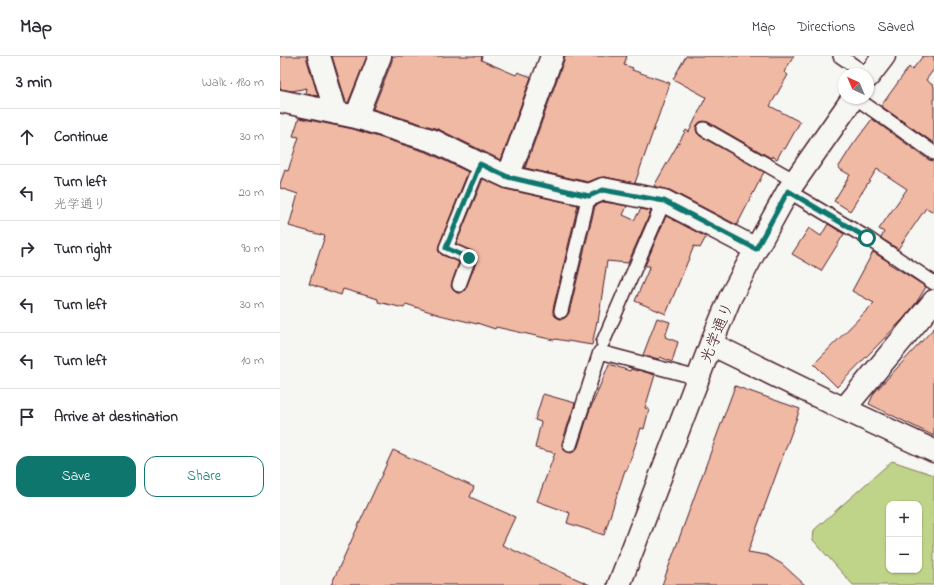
<!DOCTYPE html>
<meta charset="utf-8">
<style>
body{margin:0;font-family:"Indie Flower","Klee One",sans-serif;background:#f7f7f7;color:#2b2b33}
.controls{position:absolute;right:12px;bottom:12px;display:grid;overflow:hidden;border-radius:8px;box-shadow:0 1px 3px #0004}
.controls button{width:36px;height:36px;display:grid;place-items:center;padding:0;border:0;border-bottom:1px solid #e1e1e2;background:#fff;color:#2b2b33;font:20px sans-serif}
.compass{position:absolute;left:558px;top:12px;width:36px;height:36px;border-radius:50%;background:#fff;box-shadow:0 1px 3px #0004;rotate:316deg}
.stop{position:absolute;width:12px;height:12px;margin:-9px;border:3px solid #0f766e;border-radius:50%;background:#fff}
.stop.end{background:#0f766e;border-color:#fff;box-shadow:0 1px 4px #0008}
.list{margin:0;padding:0;list-style:none}
h2{display:flex;justify-content:space-between;align-items:center;height:52px;margin:0;padding:0 16px;font-size:17px}
h2 small{font-size:13px;font-weight:400;color:#7c7c81}
.list li{display:grid;grid-template-columns:26px 1fr auto;gap:12px;align-items:center;box-sizing:border-box;height:56px;padding:0 16px;border-top:1px solid #e1e1e2}
.list b{display:block;font-size:15px;white-space:nowrap}
.list p{margin:0;font-size:13px;white-space:nowrap;color:#7c7c81}
.list em{font-size:13px;font-style:normal;color:#7c7c81}
.actions{display:flex;gap:8px;padding:12px 16px}
.actions a{flex:1;padding:9px 0;border:1px solid #0f766e;border-radius:12px;text-align:center;font-size:14px;color:#0f766e}
.actions .main{background:#0f766e;color:#fff}
.icon{flex:none;width:22px;height:22px;fill:none;stroke:currentColor;stroke-width:2;stroke-linecap:round;stroke-linejoin:round}
.map{position:relative;flex:none;width:654px;height:529px;overflow:hidden}
header{display:flex;align-items:center;gap:24px;box-sizing:border-box;height:56px;padding:0 20px;background:#fff;border-bottom:1px solid #e1e1e2}
header strong{font-size:19px}
nav{display:flex;gap:22px;margin-inline-start:auto;font-size:14px}
main{display:flex}
aside{flex:1;background:#fff}
.map>svg:first-child{display:block}
.pitch{fill:#bfd489;stroke:#847a5a;fill-rule:evenodd}
.building{fill:#f0b9a4;stroke:#4a1f2b}
.lines{fill:none;stroke-linecap:round;stroke-linejoin:round}
.service-casing{stroke:#4a1f2b;stroke-width:16}
.minor-casing{stroke:#4a1f2b;stroke-width:25}
.tertiary-casing{stroke:#4a1f2b;stroke-width:25}
.service{stroke:#f6f6f2;stroke-width:13}
.minor{stroke:#f6f6f2;stroke-width:22}
.tertiary{stroke:#f6f6f2;stroke-width:22}
.route{stroke:#0f766e;stroke-width:5}
.labels{text-anchor:middle;stroke-width:4;stroke-linejoin:round;paint-order:stroke}
.street-label{font-size:16px;fill:#4a1f2b;stroke:#f6f6f2}
</style>
<header>
<strong>Map</strong>
<nav><a>Map</a><a>Directions</a><a>Saved</a></nav>
</header>
<main>
<aside>
<h2>3 min<small>Walk · 180 m</small></h2>
<ul class="list">
<li><svg class="icon" aria-label="ahead" viewBox="0 0 24 24"><path d="M12 20V5M6 11l6-6 6 6"/></svg><div><b>Continue</b></div><em>30 m</em></li>
<li><svg class="icon" aria-label="left" viewBox="0 0 24 24"><path d="M17 20v-9H6M10 6l-5 5 5 5"/></svg><div><b>Turn left</b><p>光学通り</p></div><em>20 m</em></li>
<li><svg class="icon" aria-label="right" viewBox="0 0 24 24"><path d="M7 20v-9h11M14 6l5 5-5 5"/></svg><div><b>Turn right</b></div><em>90 m</em></li>
<li><svg class="icon" aria-label="left" viewBox="0 0 24 24"><path d="M17 20v-9H6M10 6l-5 5 5 5"/></svg><div><b>Turn left</b></div><em>30 m</em></li>
<li><svg class="icon" aria-label="left" viewBox="0 0 24 24"><path d="M17 20v-9H6M10 6l-5 5 5 5"/></svg><div><b>Turn left</b></div><em>10 m</em></li>
<li><svg class="icon" aria-label="arrive" viewBox="0 0 24 24"><path d="M6 21V4h12l-3 4 3 4H6"/></svg><div><b>Arrive at destination</b></div></li>
</ul>
<div class="actions"><a class="main">Save</a><a>Share</a></div>
</aside>
<div class="map">
<svg width="654" height="529" viewBox="0 0 654 529">
<rect width="100%" height="100%" fill="#f6f6f2"/>
<filter id="ink" filterUnits="userSpaceOnUse"><feTurbulence type="fractalNoise" baseFrequency=".025" numOctaves="2"/><feDisplacementMap in="SourceGraphic" scale="8" xChannelSelector="R" yChannelSelector="G"/><feConvolveMatrix kernelMatrix="1 2 1 2 8 2 1 2 1" color-interpolation-filters="sRGB"/></filter>
<g filter="url(#ink)">
<path class="pitch" d="M612 405 654 419V529H573L533 484 534 474ZM609 448H639V514H609Z"/>
<path class="building" d="M0 0H27V4L38 40 26 38 27 32 12 35 0 33Z
M52 0H87L68 47 66 46Z
M112 0H202L201 4 236 19 238 16 251 21 221 104 158 73 93 53 112 5Z
M284 0H347L344 9 353 12 352 14 390 27 355 127 325 121 318 122 308 126 245 112 284 4Z
M406 0H514L504 16 508 19 490 50 520 66 505 93 503 92 497 103 492 100 491 102 428 66 424 65 420 66 417 69 416 73 417 77 420 80 484 116 457 169 390 134 374 130 406 74 409 76 426 41 393 23Z
M643 0H654V13L646 24 654 30V87L601 50 629 11 632 14Z
M19 62 73 73 149 97 188 116 159 189 158 193 159 196 162 199 179 206 172 226 171 230 173 234 177 237H181L184 235 186 232 197 204V200L195 197 192 195 176 188 203 123 225 133 298 149 273 253V257L275 260 280 263H283L286 261 289 257 315 150 324 146 347 150 343 159 354 164 361 153 371 155 348 207 327 205 318 266 317 265 312 289 275 283 274 284 216 271 215 273 197 267V268L160 259 126 248 124 252 98 246V243L63 233 61 239 29 228 45 180 9 170 18 138 0 132V128L5 114 8 115 19 81 13 80Z
M592 63 649 104 654 105V156L646 152 618 193 601 182 604 176 599 173 627 133 597 113 570 155 554 145 570 119 558 112 572 90Z
M386 160 426 181 420 192 414 190 386 258 355 245 370 210H365Z
M548 168 564 178 541 215 512 198 529 172 541 180Z
M593 196 609 206 608 207 626 218 646 231 636 247 623 263 557 331 534 308 594 247 572 235Z
M377 262 390 266 385 281 398 286 392 306 380 301 379 303 363 299Z
M654 272V380L589 348 594 337Z
M329 308 350 315 351 313 357 315 358 314 375 319 365 352 369 353 364 373 361 372 347 414H345L324 479 287 467 290 457 257 445 275 397 255 392 261 366 255 364 263 338 295 347 282 387V390L284 394 287 396 291 397 295 395 298 391 309 356Z
M455 330 520 353 468 496 486 499 502 508 525 529H382Z
M113 394 194 431 190 441 235 461 222 489 310 529H51Z"/>
<g class="lines">
<defs>
<path id="service" d="M560 0 586 18
M576 42 654 97
M424 73 515 125
M508 135 587 182 654 227
M179 229 189 202 166 192 200 108
M281 255 309 139
M323 286 384 145
M290 389 320 296 418 322"/>
<path id="minor" d="M39 0 56 57
M0 45 76 61 154 85 200 108 228 121 309 139 323 133 384 145 476 193
M76 61 100 0
M228 121 272 0
M431 288 564 353 654 395
M564 353 654 245"/>
<path id="tertiary" d="M588 21 604 0
M339 529 431 288 450 242 476 193 508 135 573 42"/>
</defs>
<use href="#service" class="service-casing"/>
<use href="#minor" class="minor-casing"/>
<use href="#tertiary" class="tertiary-casing"/>
<use href="#service" class="service"/>
<use href="#minor" class="minor"/>
<use href="#tertiary" class="tertiary"/>
</g>
</g>
<g class="lines" filter="url(#ink)">
<path class="route" d="M189 202 166 192 200 108 228 121 309 140 323 134 384 145 476 193 508 135 587 182"/>
</g>
<g class="labels">
<g class="street-label">
<text transform="translate(436 276) rotate(-68)" y="6">光学通り</text>
</g>
</g>
</svg>
<div class="controls">
<button>+</button>
<button>−</button>
</div>
<svg class="compass" viewBox="-18 -18 36 36"><path d="M0-13l5 13h-10z" fill="#e53935"/><path d="M0 13l5-13h-10z" fill="#7c7c81"/></svg>
<div class="stop" style="left:587px;top:182px"></div>
<div class="stop end" style="left:189px;top:202px"></div>
</div>
</main>
